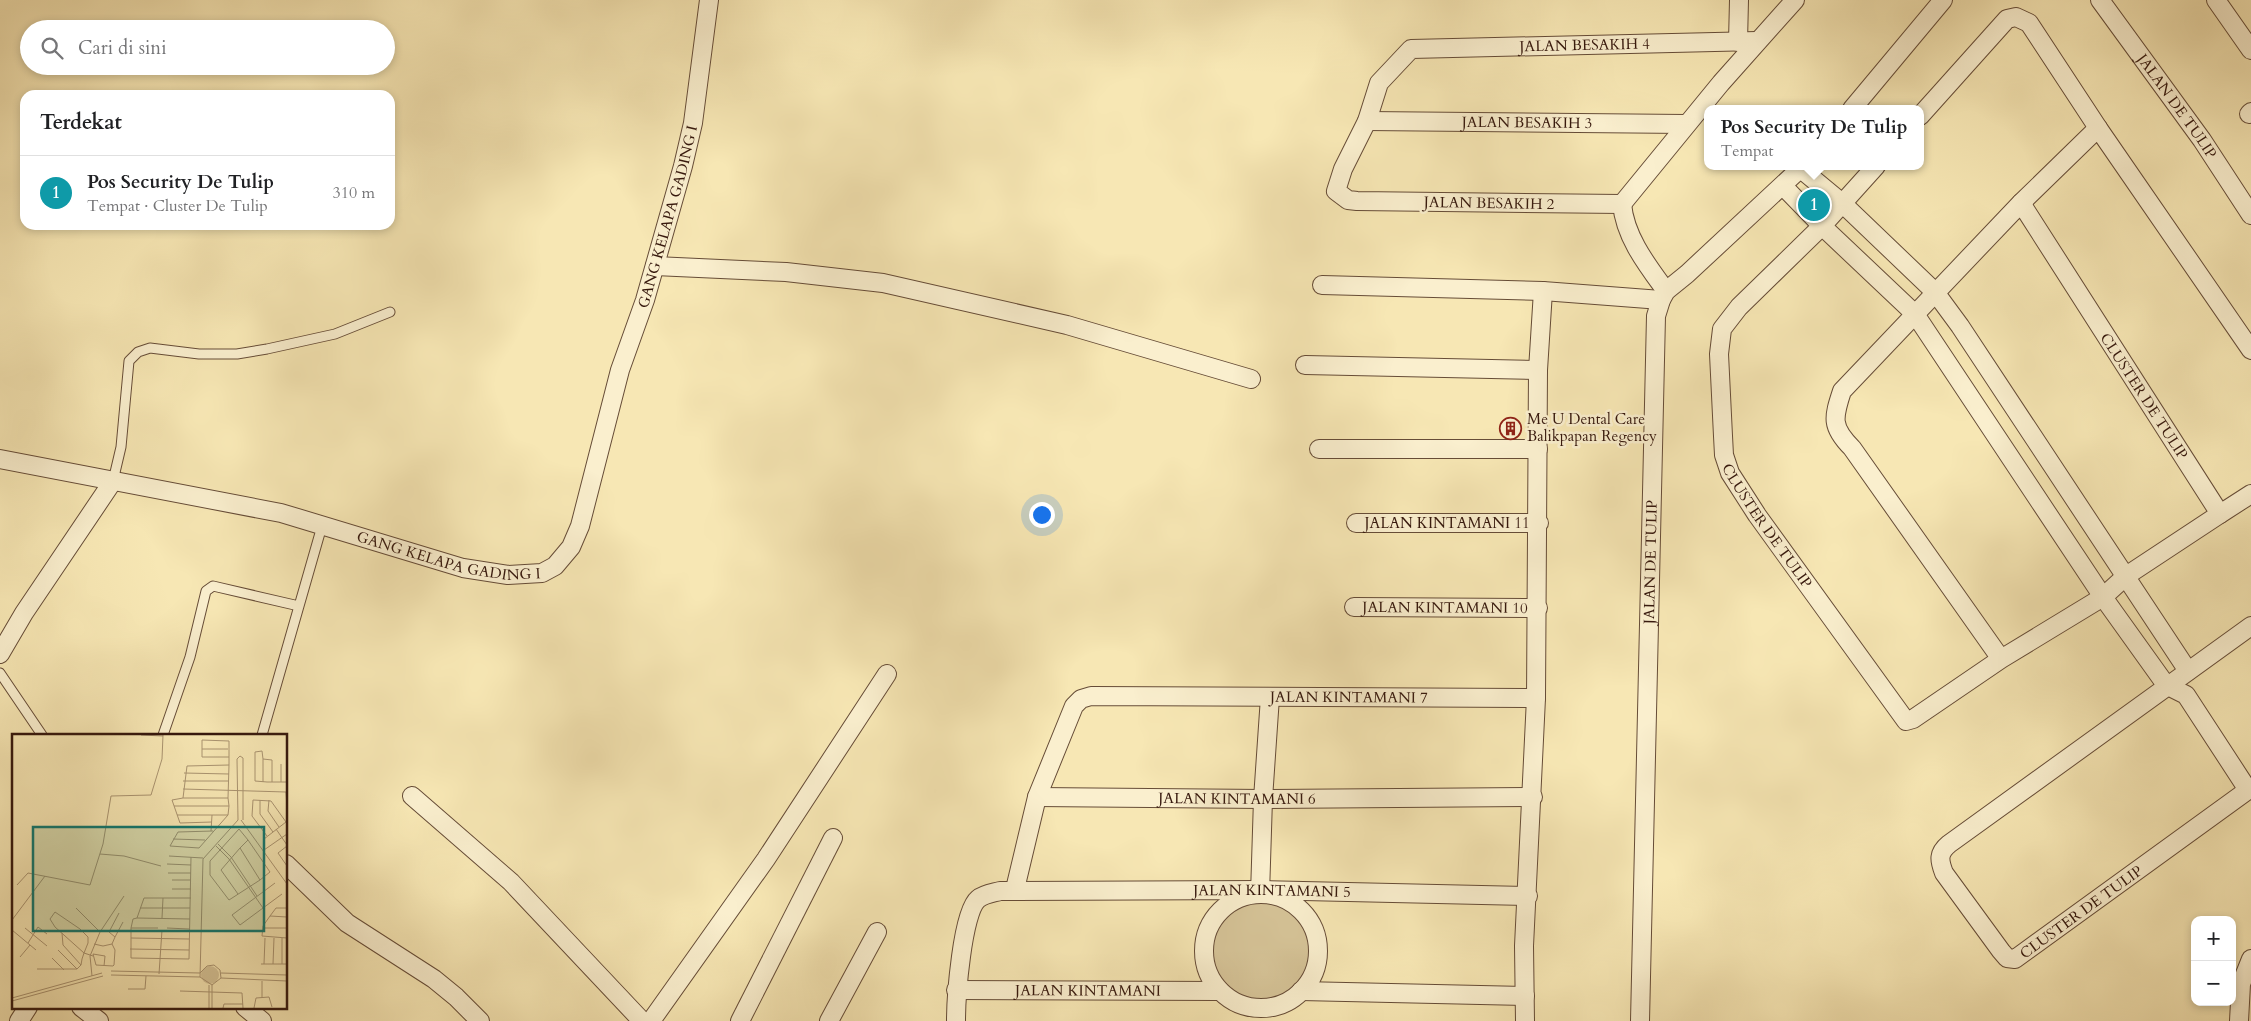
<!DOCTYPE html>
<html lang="id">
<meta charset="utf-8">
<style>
body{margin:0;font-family:Cardo,serif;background:#f2f2f2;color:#202124}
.controls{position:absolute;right:15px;bottom:15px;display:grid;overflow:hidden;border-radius:10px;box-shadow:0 2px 8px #0003}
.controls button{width:45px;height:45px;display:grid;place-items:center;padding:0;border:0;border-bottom:1px solid #e0e0e0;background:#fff;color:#202124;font:25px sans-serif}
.you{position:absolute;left:1041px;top:514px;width:18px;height:18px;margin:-12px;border:4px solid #fff;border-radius:50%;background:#1a73e8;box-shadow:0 0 0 8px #1a73e833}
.badge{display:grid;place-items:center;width:32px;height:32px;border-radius:50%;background:#8f2418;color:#fff;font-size:16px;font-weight:700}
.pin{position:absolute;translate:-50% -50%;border:2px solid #fff;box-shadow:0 1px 5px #0006}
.popup{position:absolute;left:1704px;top:105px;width:220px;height:65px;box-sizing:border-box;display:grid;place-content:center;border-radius:10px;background:#fff;filter:drop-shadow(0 1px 4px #0005);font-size:16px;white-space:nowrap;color:#757577}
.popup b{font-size:19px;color:#202124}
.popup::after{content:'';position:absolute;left:50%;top:100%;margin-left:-10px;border:10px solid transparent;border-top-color:#fff}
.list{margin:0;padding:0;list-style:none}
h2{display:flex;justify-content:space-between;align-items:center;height:65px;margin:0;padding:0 20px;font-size:21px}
h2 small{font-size:16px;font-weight:400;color:#757577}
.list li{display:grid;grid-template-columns:32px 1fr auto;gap:15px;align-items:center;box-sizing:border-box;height:75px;padding:0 20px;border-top:1px solid #e0e0e0}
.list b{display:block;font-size:19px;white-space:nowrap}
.list p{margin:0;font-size:16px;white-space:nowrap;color:#757577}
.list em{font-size:16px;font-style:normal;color:#757577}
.icon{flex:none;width:28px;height:28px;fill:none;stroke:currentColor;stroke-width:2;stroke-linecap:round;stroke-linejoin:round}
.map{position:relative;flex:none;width:2251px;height:1021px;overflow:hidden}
.search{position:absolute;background:#fff;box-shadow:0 2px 8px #0003;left:20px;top:20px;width:375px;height:55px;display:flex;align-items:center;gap:12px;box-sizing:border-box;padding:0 18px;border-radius:28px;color:#757577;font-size:19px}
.panel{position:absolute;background:#fff;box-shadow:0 2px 8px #0003;left:20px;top:90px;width:375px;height:140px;border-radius:15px}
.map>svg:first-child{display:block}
.green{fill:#d6c498;stroke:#866e52}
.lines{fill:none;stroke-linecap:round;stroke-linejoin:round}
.lane-casing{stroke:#664c37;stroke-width:11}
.street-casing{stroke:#664c37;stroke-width:20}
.lane{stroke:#faefce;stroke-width:9}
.street{stroke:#faefce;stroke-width:18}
.labels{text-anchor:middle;stroke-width:5;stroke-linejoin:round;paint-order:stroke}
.street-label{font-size:15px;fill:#36180d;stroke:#faefce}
.poi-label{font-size:15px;fill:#36180d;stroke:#faefce;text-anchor:start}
.inset-road{fill:none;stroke:#aa9471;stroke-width:1}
.view{fill:#0f766e;fill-opacity:0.15;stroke:#0f766e;stroke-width:2.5}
.inset-edge{fill:none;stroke:#36180d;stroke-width:2.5}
</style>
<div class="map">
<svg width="2251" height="1021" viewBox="0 0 2251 1021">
<rect width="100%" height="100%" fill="#f7e7b4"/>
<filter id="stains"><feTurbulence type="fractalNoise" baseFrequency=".004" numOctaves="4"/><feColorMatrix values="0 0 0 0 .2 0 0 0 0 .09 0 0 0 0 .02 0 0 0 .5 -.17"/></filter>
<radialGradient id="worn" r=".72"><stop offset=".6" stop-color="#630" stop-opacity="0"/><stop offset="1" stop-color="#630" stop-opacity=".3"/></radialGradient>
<path class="green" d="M1210 950a50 50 0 1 1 100 0a50 50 0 1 1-100 0Z"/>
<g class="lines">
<defs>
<path id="lane" d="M113 481 121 447 129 361 138 352 150 348 199 354H237L267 349 335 334 390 312
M0 673 42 735
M163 735 190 657 206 591 213 586 299 606
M262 735 322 526"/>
<g id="street">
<path id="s1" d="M2100 0 2202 140 2251 215"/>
<path d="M2216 0 2251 50"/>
<path d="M1738 42 1739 0"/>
<path d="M1852 109 1943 0"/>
<path d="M2249 114 2251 112"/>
<path d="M1920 116 2007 19 2016 17 2029 23 2098 128"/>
<path id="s2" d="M1367 121 1686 124"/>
<path id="s3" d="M1876 166 1822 226 1739 307 1722 329 1719 354 1723 436 1724 455 1730 473 1757 515 1906 721 1913 719 2001 659 2103 597 2126 576 2220 514 2021 203 1842 391C1833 418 1831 427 1852 448L2001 659"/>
<path d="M1801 169 1842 203 1935 292 1960 326 2188 671"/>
<path d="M1783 186 1822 226 1915 314 2103 597 2166 685 2186 695 2248 790 2251 788"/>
<path d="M2021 203 2098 128 2251 350"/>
<path id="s4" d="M1622 204 1357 201 1348 200 1336 191 1343 169 1367 121 1379 83 1411 49 1757 41"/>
<path d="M1622 204 1721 83 1795 0"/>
<path d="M1622 204C1625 237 1647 265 1666 291"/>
<path d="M655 266 786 272 883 283 1067 325 1251 379"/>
<path d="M1322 285 1543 291 1661 300"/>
<path d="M1305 365 1538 370"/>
<path d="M1319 449H1538"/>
<path id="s5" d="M0 459 281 513 463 568 508 575 542 573 555 566 571 547 580 526 620 370 645 300 683 166 693 123 709 0"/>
<path d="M2220 514 2251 494"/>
<path id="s6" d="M1356 523H1539"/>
<path id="s7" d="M1354 607 1538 608"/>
<path d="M0 654 24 613 113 481"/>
<path d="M2248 790 2015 959 2007 958 2001 951 1944 873C1939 860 1938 853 1949 844L2251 626"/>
<path d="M412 796 511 882 642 1021"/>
<path id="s8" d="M1037 797 1263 799 1533 797"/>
<path d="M286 864 347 923 434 979 456 997 480 1021"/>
<path id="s9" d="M1015 889 1037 797 1074 706 1081 699 1091 696 1536 698"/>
<path d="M1260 894 1263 799 1270 697"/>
<circle cx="1261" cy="951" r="57"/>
<path id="s10" d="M956 990 1220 991"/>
<path d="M1301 991 1525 996"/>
<path d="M81 1007 99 1021"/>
<path d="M245 1007 262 1021"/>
<path d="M19 1021 28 1007"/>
<path d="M651 1021 766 859 887 674"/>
<path d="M740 1021 833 838"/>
<path d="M829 1021 877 932"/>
<path id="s11" d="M956 1021C956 999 962 912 978 899 984 894 993 893 1000 891L1260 890 1528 896"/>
<path d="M1525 1021 1524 946 1536 698 1538 370 1543 291"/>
<path id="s12" d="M1640 1021 1656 316 1661 300 1666 291 1687 274 1803 166"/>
<path d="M2239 1021 2241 984 2251 959"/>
</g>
</defs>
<use href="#lane" class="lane-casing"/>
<use href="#street" class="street-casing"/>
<use href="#lane" class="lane"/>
<use href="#street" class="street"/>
</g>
<defs>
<symbol id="building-ring" viewBox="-11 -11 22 22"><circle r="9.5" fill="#faefce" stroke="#8f2418" stroke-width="1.5"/><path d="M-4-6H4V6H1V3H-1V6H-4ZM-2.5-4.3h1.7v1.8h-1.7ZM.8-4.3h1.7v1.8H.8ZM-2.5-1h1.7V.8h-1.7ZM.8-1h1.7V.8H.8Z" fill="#8f2418"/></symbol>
</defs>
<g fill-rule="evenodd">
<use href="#building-ring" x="1498" y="416" width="25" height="25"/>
</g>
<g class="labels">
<g class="street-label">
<text dy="5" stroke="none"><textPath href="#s4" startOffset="626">JALAN BESAKIH 4</textPath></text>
<text dy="5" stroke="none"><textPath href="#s1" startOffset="131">JALAN DE TULIP</textPath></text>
<text dy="5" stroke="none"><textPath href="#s2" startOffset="160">JALAN BESAKIH 3</textPath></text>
<text transform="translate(1489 203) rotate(1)" y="5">JALAN BESAKIH 2</text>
<text dy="5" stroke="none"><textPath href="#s5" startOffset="940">GANG KELAPA GADING I</textPath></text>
<text transform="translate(2144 396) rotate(57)" y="5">CLUSTER DE TULIP</text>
<text dy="5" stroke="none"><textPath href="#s6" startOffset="91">JALAN KINTAMANI 11</textPath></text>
<text dy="5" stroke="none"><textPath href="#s3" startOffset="434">CLUSTER DE TULIP</textPath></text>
<text dy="5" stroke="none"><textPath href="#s5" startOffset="460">GANG KELAPA GADING I</textPath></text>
<text dy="5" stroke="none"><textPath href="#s12" startOffset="459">JALAN DE TULIP</textPath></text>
<text dy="5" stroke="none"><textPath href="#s7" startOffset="91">JALAN KINTAMANI 10</textPath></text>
<text dy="5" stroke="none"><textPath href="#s9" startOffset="471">JALAN KINTAMANI 7</textPath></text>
<text dy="5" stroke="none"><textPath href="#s8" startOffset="200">JALAN KINTAMANI 6</textPath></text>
<text dy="5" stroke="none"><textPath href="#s11" startOffset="421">JALAN KINTAMANI 5</textPath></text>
<text transform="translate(2081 912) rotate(-36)" y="5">CLUSTER DE TULIP</text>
<text dy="5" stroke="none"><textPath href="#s10" startOffset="132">JALAN KINTAMANI</textPath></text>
</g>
<g class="poi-label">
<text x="1527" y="424">Me U Dental Care<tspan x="1527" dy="17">Balikpapan Regency</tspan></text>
</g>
</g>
<g transform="translate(12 734)">
<rect width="275" height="275" fill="#f7e7b4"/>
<path d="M189 241a9 9 0 1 1 18 0a9 9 0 1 1-18 0Z" fill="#d6c498"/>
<path class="inset-road" d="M129 1 151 2M190 15H216M172 39 217 40M171 47H216M251 48V25M260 48V26L251 25 250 17 243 18V47L255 48H275M269 48V30M171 55 274 58 275 74M171 64H216M248 66V80L261 98M257 66 256 77 267 93M162 72H217M165 81H216M226 86 225 25 228 22 231 24V86M229 86 275 150M200 88 168 89 160 66 171 64 175 32 217 31M264 95 275 111M199 97 200 81M161 105 193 106M252 105 274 88 259 67 241 66 240 82 255 102M206 110 219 123 245 162M204 112 217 125 251 174 270 160M275 112 266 119 275 132M187 114 216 81 217 72 216 64 217 31V7L190 6V23H217M187 114 158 112 166 98 201 97M228 114 236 106 258 138 248 146M252 116 275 100M88 120 112 122 149 132M157 122 191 124M155 130 179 131M156 139H179M160 146H179M5 151 16 139 78 151 91 110 99 62 139 61 150 25 151 1M160 155H179M226 160 209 136 228 114 248 146 217 166 198 141V127L227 95 236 106M64 174 88 198 112 162M128 174H178M251 174 228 191 220 181 263 149M258 182 264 174H275M275 183 258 182 251 192 250 202 275 204M125 184 121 185 119 194V224L177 225 179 123M125 184 132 164H179M125 184 178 185M150 184 151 164M0 186 33 142M13 194 35 212M119 194H146M155 194 177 195M251 194H275M0 196 24 216M50 199 51 211 69 231M103 203 111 188M119 204 177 205M16 209 26 193 35 200M82 210 91 212 100 210 103 203 97 198 107 179M118 215 177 216M46 216 65 235M8 223 18 211M40 224 52 236M249 230H275M252 230 253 204M261 230 262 204M270 230V204M92 232 93 222 81 220 84 231 101 232 102 231 103 216 100 210M25 235H65L69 231 70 225 72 219 76 209V203L68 195 43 178 38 185 43 193 72 219 81 222M99 237 188 239M188 239 195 232 202 231 208 236 209 244 200 251 188 243 191 125 226 86M209 239 275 241M147 240 150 196M99 241 188 243M80 242 78 222 88 198M209 244 275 247M197 251V274M116 255H133L134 242M168 257 230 259 231 274M0 264 90 239M250 264V247M0 267 91 242M200 274V251M211 274 212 270H231M242 274 244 264 257 263 260 273"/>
<path class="view" d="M21 93H252V197H21Z"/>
<rect width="275" height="275" class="inset-edge"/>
</g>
<rect width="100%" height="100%" filter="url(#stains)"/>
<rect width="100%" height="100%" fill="url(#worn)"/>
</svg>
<div class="controls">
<button>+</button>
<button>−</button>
</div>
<div class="you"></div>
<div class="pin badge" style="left:1814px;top:205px;background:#0f9aa8">1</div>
<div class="popup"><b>Pos Security De Tulip</b>Tempat</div>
<div class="search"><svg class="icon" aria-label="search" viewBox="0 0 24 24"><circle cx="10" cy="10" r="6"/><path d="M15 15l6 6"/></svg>Cari di sini</div>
<section class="panel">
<h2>Terdekat<small></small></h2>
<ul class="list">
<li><span class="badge" style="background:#0f9aa8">1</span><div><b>Pos Security De Tulip</b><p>Tempat · Cluster De Tulip</p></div><em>310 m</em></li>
</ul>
</section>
</div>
